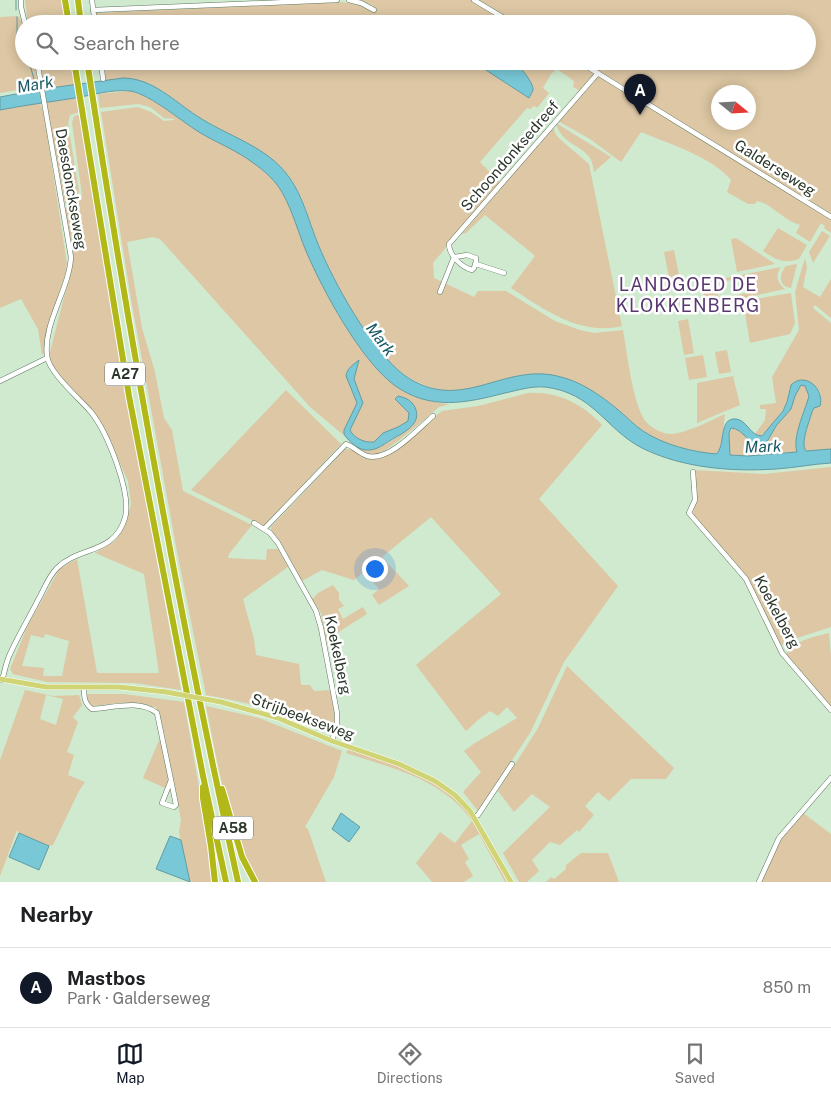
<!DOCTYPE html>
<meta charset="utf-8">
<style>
body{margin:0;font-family:"Public Sans",sans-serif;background:#f6f6f6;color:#202124}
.compass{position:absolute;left:711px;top:85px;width:45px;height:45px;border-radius:50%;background:#fff;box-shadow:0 2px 12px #0003;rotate:108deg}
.you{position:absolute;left:374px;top:568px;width:18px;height:18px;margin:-12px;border:4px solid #fff;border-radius:50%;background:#1a73e8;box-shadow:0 0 0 8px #1a73e833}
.badge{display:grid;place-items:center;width:32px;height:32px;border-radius:50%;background:#111827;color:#fff;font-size:16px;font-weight:700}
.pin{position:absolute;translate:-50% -41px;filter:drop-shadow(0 1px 2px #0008)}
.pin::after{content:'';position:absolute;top:26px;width:18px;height:15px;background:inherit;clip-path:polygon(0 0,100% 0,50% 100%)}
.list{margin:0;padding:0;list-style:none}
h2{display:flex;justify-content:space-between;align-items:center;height:65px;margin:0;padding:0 20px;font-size:21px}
h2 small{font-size:16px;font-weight:400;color:#757577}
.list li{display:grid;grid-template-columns:32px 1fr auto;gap:15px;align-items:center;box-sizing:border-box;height:80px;padding:0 20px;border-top:1px solid #e0e0e0}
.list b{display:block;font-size:19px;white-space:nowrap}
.list p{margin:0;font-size:16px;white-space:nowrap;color:#757577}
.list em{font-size:16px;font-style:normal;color:#757577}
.icon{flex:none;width:28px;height:28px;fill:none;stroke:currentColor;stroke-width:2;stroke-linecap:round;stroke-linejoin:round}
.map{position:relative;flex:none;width:831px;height:882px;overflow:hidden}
.search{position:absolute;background:#fff;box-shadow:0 2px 12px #0003;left:15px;right:15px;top:15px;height:55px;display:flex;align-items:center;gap:12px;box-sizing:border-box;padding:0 18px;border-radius:28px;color:#757577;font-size:19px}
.sheet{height:145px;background:#fff}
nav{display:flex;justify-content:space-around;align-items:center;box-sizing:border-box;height:70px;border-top:1px solid #e0e0e0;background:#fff;font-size:14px;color:#757577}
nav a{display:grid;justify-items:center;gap:2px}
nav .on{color:#111827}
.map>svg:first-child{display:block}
.green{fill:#ddc7a4;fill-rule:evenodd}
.water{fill:#78c8d7;stroke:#619ca4;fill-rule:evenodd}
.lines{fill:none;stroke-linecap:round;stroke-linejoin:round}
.stream{stroke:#619ca4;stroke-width:1}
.minor-casing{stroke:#5e765e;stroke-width:5.5}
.major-casing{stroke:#fff;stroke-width:6}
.highway-casing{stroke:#fff;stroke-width:8}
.minor{stroke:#fff;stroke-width:4.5}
.major{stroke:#d0d474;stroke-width:5}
.highway{stroke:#b1b818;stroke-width:6}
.major-bridge-casing{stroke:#fff;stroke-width:6;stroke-linecap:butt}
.major-bridge{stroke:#d0d474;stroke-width:5}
.labels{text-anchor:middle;stroke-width:5;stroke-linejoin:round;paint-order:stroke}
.shield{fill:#fff;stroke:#6b736b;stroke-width:1}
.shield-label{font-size:14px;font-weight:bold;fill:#2c372c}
.street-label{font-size:15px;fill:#2c372c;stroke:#fff}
.water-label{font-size:16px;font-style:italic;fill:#165964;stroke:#fff}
.quarter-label{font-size:18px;letter-spacing:1px;fill:#583670;stroke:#fff}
</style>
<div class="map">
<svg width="831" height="882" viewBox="0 0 831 882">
<rect width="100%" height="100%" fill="#cfeacf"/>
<path class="green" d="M25 0H63L66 24H28Z
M361 0H831V233L824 228 825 226 821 223 810 242 796 233 800 225 790 221 766 204 757 201 755 204H748L727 192 731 180C711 156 669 144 641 132L621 162 590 139 558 121 579 90 573 87 574 81 557 69 551 74 543 88 549 93 537 108 534 106 530 109 527 108 480 162 500 183 433 263 434 278 474 297 478 291H506L555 321 580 330 594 333 623 330C627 352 633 408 647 423 653 429 663 434 671 434 687 433 710 421 725 414L721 449 716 454C694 452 661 444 642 430 634 424 626 416 618 410 601 395 579 381 557 376 524 368 496 385 465 390 445 394 421 386 405 375 371 351 334 283 319 245 309 222 304 196 289 176 265 145 225 135 194 114 162 92 149 74 106 81L103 61H807V24H97L96 13 332 2C346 2 359 3 371 10L374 6ZM718 92H748V122H718Z
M18 16 24 25V61H35L38 90H35L33 87 0 93V17Z
M38 61H72L75 85 43 89Z
M130 91C149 95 164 109 180 118 209 135 260 160 279 187 292 206 298 231 307 253 325 294 364 368 403 391 417 399 434 403 450 404L439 407C427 417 389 451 377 454 369 456 362 451 356 446 360 448 363 450 367 450 378 451 406 433 413 424 416 421 416 417 417 413L410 401 399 396 396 397V401L402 404 409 413 408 421 398 427 383 433 374 442C364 443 355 438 350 430L363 403 349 368 357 403 344 434 347 438 310 407 160 239 153 237 127 242 142 328 155 372 164 418 172 430 183 491 252 525 229 554 228 558 266 560 267 549H278L288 567 243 599 254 639 256 655 299 664 301 685H310L314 691 331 690C333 703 341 725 330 734 286 714 254 703 206 695L178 557 131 299 101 112 138 107 151 112 164 121 174 120 175 119 164 118 150 107 138 104 100 108 98 94Z
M77 97 80 112 70 115 68 124 79 192 74 200 65 204 46 102Z
M40 103 44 114 67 264 65 275 52 315 45 353 42 355 38 329 21 299 0 308V110Z
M80 115 129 411 181 690 134 683 47 682 13 674 10 669 27 627 56 575 60 568 77 559 97 673H159L144 574 95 553 115 541 124 527 131 504 128 481 109 439 97 418 52 366 49 356 71 270 72 253 65 208 77 203 82 195 72 123 74 116ZM45 634 69 641 62 676H43L44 668 22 666 31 635 44 638Z
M556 123 611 157 594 172C593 168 593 164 591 160 584 145 561 145 556 123Z
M553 127 556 135 562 141 589 164 622 326C580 336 545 310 511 288L535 256 485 215 466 233 462 234Z
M778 228 807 245 799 259C784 264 776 260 763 251Z
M822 231 830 236 813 263 809 252Z
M736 238 775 264 737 272 731 239Z
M674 250 679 275 669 277 664 252Z
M805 258 807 267 803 287 820 297 831 279V318L815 305 813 308 831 323V449L806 451 804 448 803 441 812 412 821 400 820 392 814 385H791C788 390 789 395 787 401 785 409 767 433 760 436L755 434 765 420 766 409H760V405L776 403 772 377 799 330 795 292Z
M797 264 791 288C778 286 779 274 786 266Z
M781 267C775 275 777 283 785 289L730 301 729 297 746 293 743 278 726 281V278Z
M715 279 719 303 706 305 701 282Z
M791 293 795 323 790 334 750 343 743 301Z
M688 319 694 353 684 355 678 321Z
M727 350 731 372 719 374 715 352Z
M703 355 707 377 689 380 685 358Z
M733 376 740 405 697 423V383Z
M801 385 805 386 809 396C806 410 792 439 797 452L748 456 730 455 729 433 733 428 742 433 755 447H764L766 445 776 426 791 409 795 396Z
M286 390 341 444 264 526 191 490Z
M528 393C557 391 583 404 602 425L539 499 618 586 564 662 530 733 478 811 463 792 481 772 464 751 475 743 517 718 507 707 498 716 490 711 478 720 466 731 416 665 501 594 431 517 382 557 409 586 379 605 372 595 379 589 364 572 354 580 322 570 302 581 280 541 271 530V527L345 449C358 448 364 462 381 458L442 411 478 406Z
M831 467V627L797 638 786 645H781L750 582 693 515 695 503 694 470 764 474Z
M333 585 339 593V600L344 606 338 609 343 619 363 607 367 614 326 640 321 613 312 599 318 593Z
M829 633 831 656V706L786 654C795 640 814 637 829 633Z
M567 666 674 768 666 779H631L609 801 598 792 585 806 594 815 579 832 577 830 560 845 550 842 532 860 539 871 527 882H519L503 853 550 807 532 794 514 812 498 791 538 728Z
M25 690 53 696 79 695 82 705 73 717 78 722 67 752 74 755 68 775 85 782 79 791 53 845 49 846 19 833 17 830 0 876V760ZM46 695 63 699 56 725 40 719Z
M87 694H124L184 702 207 833 213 882H190L179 832 181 820 164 732 162 729 156 707 121 703 92 706 88 703Z
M206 706 259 718 342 751 334 777 305 827 308 829 326 882H256C228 828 218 765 206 706Z
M160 738 169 779 165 788 143 778Z
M348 749C389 764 436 775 466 809 483 828 495 859 507 882H505L479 834 461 845 469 859 465 862 473 876 464 882H432L416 863 440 832 455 843 472 821C443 779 392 768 346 753Z
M803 813 831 834V882H761L778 843Z
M581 853H608L619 882H546L551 877 554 879 566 869V865Z"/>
<path class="water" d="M472 61H513C519 65 534 83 533 90 533 91 530 96 529 98Z
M123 78C152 78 174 101 197 116 227 136 267 146 289 177 303 196 309 222 318 244 334 283 371 350 404 375 460 415 502 363 557 376 580 381 599 394 617 409 626 416 634 425 643 431 664 445 693 452 716 454 726 447 718 417 736 419 747 420 750 436 762 436L783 411 787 402 791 385C805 371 825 389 820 406L814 408 812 412C809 423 800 443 806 451L831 449V463C812 464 794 468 776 469 732 472 682 468 642 448 605 429 594 393 545 387 531 386 519 390 505 393 466 403 430 411 394 385 360 359 323 291 306 251 298 232 293 212 283 194 276 181 265 171 252 162 237 151 220 144 204 135 184 124 151 94 130 91 112 89 93 95 75 98 50 102 25 105 0 110V97L43 89ZM801 385 805 386 809 396C805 411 792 437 797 452L748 456 730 455 729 433 731 428C744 429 749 445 761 449L764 447 776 426 791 409 795 396Z
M359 360 354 379 363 403 350 430C354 438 364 443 374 442L383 433 398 427 408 421 409 413 395 399 398 396C407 398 413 401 416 410 421 425 401 434 391 440 384 444 377 450 369 450 359 451 349 442 344 434V430L357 403 346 376C347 368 353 365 359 360Z
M341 813 360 827 349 842 332 829Z
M19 833 49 846 39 870 9 857Z
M170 836 181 840 190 882 156 869Z"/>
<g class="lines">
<path class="stream" d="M16 0V10
M17 17V34L24 51
M29 61 35 83"/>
<defs>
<path id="minor" d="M21 0V7L25 24
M92 0 95 24
M349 0 361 3 374 10
M474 0 514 24
M93 10 337 0
M101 61 103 79
M578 61 831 217
M455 257 467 255 476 258V261L474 268 472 270C461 267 449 255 449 244L598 73
M476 264 504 273
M440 292 454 257
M0 381 47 358
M693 472 695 500 689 513 746 579 782 653 831 710
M254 523 270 533 278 543 316 611 321 628 337 713V725L332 741
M265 528 346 444C354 447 359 453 367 456 389 462 418 429 433 416
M2 680C5 671 6 662 10 654 18 636 29 618 38 600 44 590 48 577 57 568 79 546 114 555 125 518 132 493 107 432 91 412 80 399 49 373 47 356 43 323 69 290 71 257L37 61
M84 687C84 697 84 703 92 709 113 708 139 699 157 713L171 780 162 803 174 807 176 805 171 780
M474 817 478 815 512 764
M759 882 779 838 831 778"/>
<path id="major" d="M0 679 46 687H119L166 692
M221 702 278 718 332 741 399 764 435 781 455 795 470 811 511 882"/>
<path id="highway" d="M65 0 69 24
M78 0 81 24
M74 61 129 396 203 776 226 882
M87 61C129 336 178 610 238 882
M203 787V798L211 846 215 882
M222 789 242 857 255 882"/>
</defs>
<use href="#minor" class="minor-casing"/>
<use href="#major" class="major-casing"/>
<use href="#highway" class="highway-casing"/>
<use href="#minor" class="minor"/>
<use href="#major" class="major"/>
<use href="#highway" class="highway"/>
<defs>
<path id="major-bridge" d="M166 692 221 702"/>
</defs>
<use href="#major-bridge" class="major-bridge-casing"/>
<use href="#major-bridge" class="major-bridge"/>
</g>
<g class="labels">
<g class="shield">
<rect x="105" y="362.5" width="40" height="23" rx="4"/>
<rect x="213" y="816.5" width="40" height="23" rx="4"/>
</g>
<g class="shield-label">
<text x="125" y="379">A27</text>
<text x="233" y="833">A58</text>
</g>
<g class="street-label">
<text transform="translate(510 156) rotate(-49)" y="5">Schoondonksedreef</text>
<text transform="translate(775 168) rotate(32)" y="5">Galderseweg</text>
<text transform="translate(71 189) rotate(80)" y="5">Daesdonckseweg</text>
<text transform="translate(777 612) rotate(62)" y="5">Koekelberg</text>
<text transform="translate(338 655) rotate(78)" y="5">Koekelberg</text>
<text transform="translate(303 717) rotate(20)" y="5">Strijbeekseweg</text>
</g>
<g class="water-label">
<text transform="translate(35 84) rotate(-10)" y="6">Mark</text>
<text transform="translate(381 339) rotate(53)" y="6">Mark</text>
<text transform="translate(763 446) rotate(-2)" y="6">Mark</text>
</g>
<g class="quarter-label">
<text x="688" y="291">LANDGOED DE<tspan x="688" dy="21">KLOKKENBERG</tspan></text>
</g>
</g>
</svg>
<svg class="compass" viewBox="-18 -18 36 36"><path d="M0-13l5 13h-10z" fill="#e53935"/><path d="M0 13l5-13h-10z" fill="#757577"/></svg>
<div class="you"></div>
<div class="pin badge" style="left:640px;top:115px">A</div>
<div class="search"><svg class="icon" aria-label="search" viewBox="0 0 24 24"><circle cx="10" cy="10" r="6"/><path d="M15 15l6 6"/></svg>Search here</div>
</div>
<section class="sheet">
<h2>Nearby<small></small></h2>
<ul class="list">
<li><span class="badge">A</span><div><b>Mastbos</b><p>Park · Galderseweg</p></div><em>850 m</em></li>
</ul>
</section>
<nav>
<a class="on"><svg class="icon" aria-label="map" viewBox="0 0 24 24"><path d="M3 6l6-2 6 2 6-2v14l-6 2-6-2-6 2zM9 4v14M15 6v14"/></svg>Map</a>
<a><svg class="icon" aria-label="directions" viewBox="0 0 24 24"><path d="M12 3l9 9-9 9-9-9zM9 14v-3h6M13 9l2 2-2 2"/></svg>Directions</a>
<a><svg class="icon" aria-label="saved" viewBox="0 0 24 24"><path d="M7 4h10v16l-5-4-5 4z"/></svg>Saved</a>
</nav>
